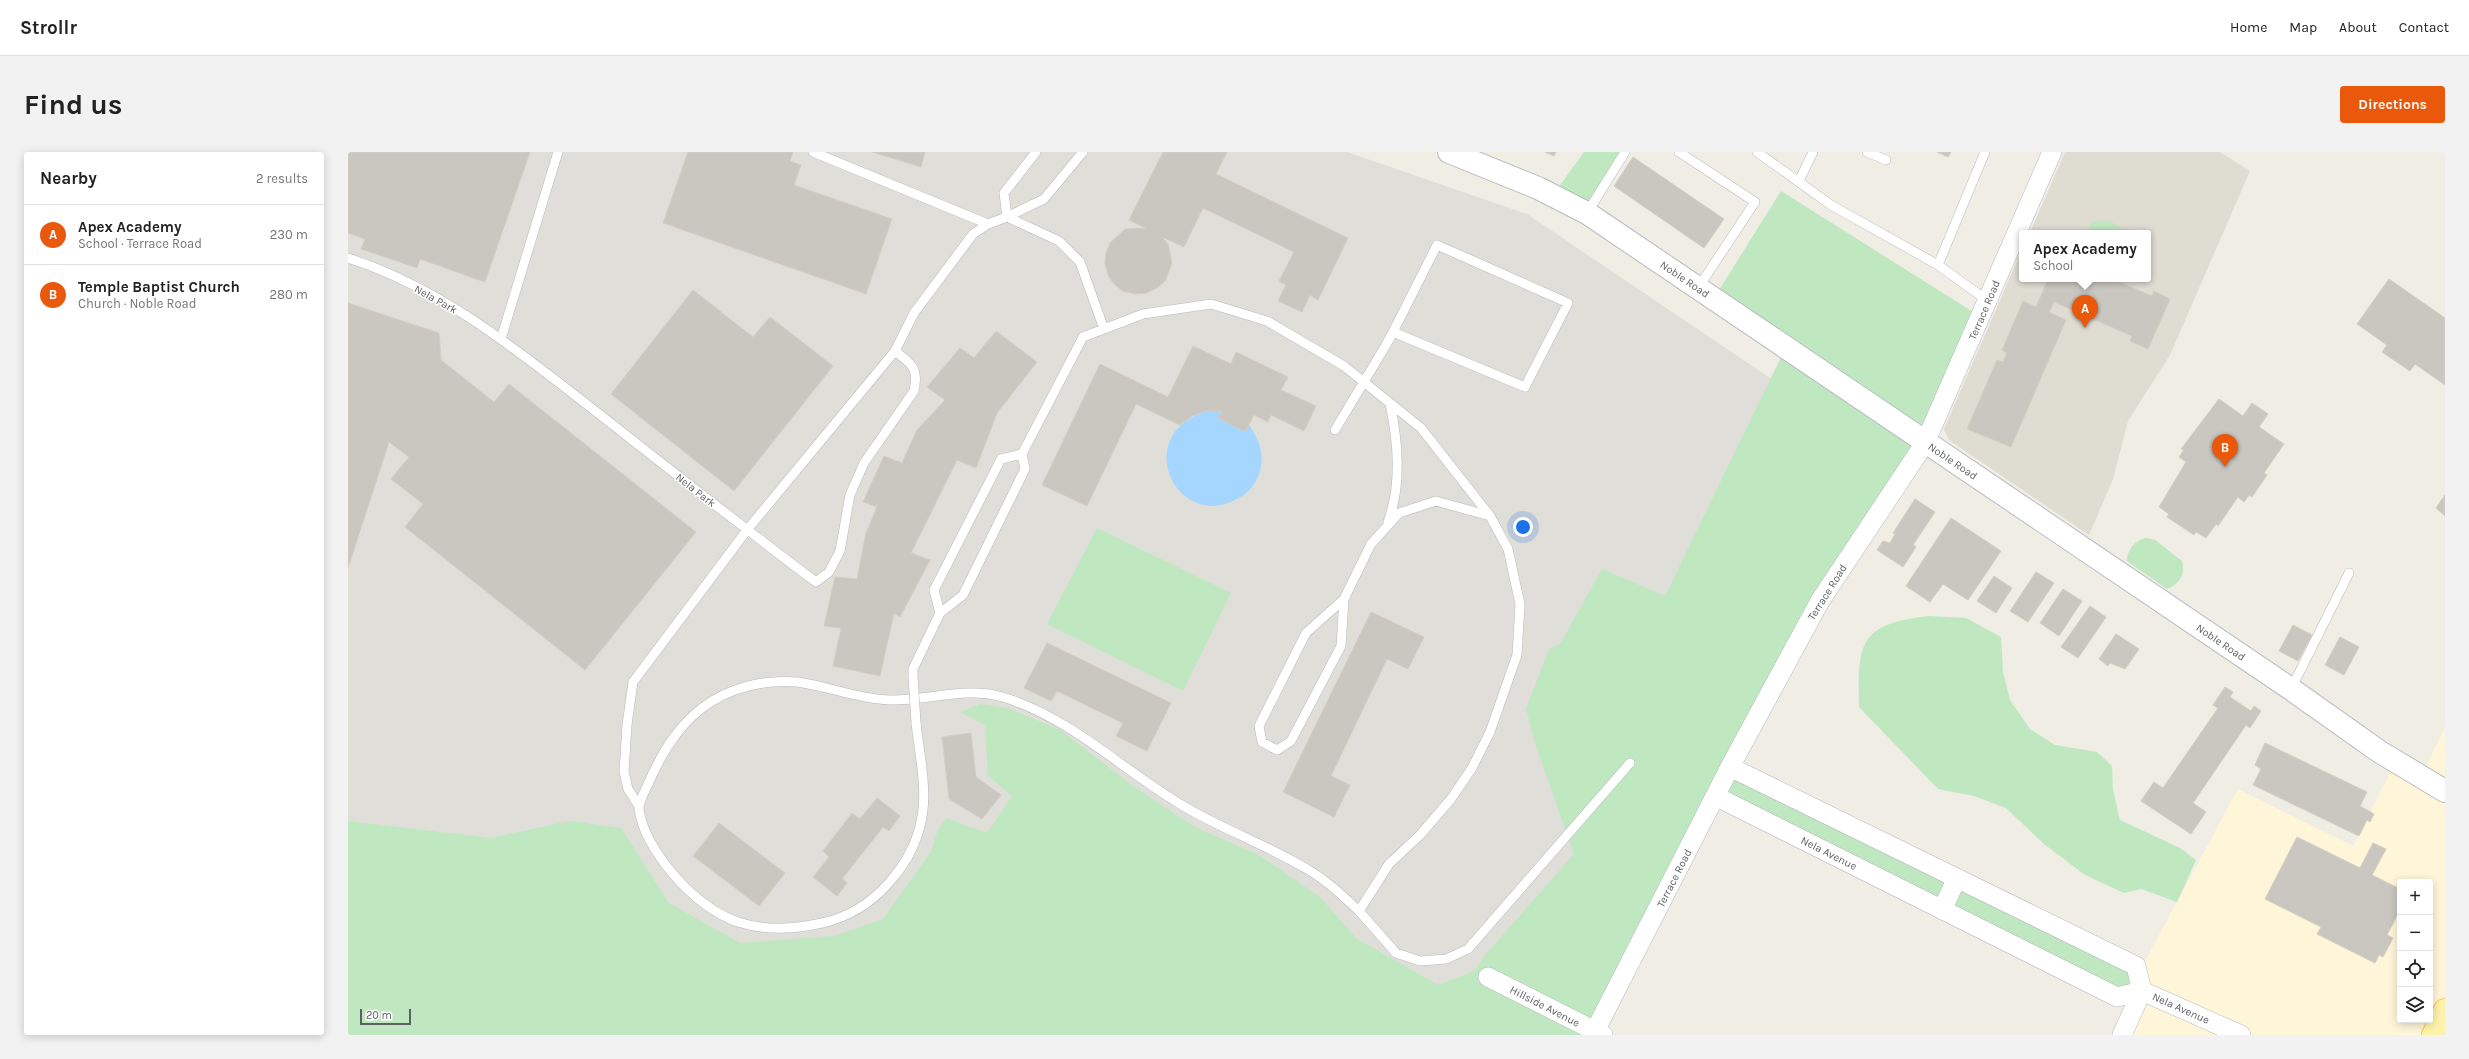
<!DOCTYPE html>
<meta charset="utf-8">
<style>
body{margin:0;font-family:Karla,sans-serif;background:#f2f2f2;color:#222}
.controls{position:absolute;right:12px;bottom:12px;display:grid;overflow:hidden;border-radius:4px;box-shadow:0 2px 10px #0003}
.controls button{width:36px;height:36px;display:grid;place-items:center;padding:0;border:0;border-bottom:1px solid #e0e0e0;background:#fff;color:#222;font:20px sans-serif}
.scale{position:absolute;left:12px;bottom:10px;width:51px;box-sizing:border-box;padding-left:4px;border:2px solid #5c6065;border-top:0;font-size:11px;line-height:14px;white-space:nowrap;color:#5c6065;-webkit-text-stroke:3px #fff;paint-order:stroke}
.you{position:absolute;left:1175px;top:375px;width:14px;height:14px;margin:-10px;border:3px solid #fff;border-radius:50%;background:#1a73e8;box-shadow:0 0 0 6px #1a73e833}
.badge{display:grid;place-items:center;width:26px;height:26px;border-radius:50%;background:#ea580c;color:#fff;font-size:13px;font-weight:700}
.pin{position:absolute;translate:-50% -33px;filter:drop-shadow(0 1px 2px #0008)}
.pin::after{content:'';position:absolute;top:21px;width:14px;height:12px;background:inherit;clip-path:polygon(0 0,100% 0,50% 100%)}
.popup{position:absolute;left:1671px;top:78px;width:132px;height:52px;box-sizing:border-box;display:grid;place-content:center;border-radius:4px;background:#fff;filter:drop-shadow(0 1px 3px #0005);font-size:13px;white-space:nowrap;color:#767676}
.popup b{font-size:15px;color:#222}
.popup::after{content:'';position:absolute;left:50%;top:100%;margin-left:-8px;border:8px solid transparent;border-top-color:#fff}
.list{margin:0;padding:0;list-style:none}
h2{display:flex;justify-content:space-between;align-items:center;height:52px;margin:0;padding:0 16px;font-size:17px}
h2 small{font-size:13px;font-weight:400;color:#767676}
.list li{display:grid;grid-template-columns:26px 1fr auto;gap:12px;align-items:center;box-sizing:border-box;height:60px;padding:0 16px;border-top:1px solid #e0e0e0}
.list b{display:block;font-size:15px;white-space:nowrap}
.list p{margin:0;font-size:13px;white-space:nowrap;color:#767676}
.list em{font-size:13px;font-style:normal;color:#767676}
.icon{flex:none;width:22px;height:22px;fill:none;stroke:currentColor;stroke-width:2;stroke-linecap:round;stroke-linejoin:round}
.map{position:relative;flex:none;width:2097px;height:883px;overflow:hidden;border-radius:4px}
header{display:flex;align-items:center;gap:24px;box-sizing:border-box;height:56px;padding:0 20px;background:#fff;border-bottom:1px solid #e0e0e0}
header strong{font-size:19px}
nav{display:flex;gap:22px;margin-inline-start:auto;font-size:14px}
.intro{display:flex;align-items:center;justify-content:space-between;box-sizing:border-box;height:96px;padding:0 24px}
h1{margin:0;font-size:28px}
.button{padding:10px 18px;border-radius:4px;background:#ea580c;color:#fff;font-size:14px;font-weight:700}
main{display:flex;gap:24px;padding:0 24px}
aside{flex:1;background:#fff;border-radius:4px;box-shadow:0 2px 10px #0003}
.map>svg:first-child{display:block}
.commercial{fill:#fff6d9;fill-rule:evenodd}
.industrial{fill:#e0ded8}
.education{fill:#dfdcd2}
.green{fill:#bfe8c0}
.water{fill:#a4d6ff}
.building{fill:#cac7c1;stroke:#d4cec2}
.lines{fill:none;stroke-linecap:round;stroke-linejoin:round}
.service-casing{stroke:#b6babe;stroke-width:10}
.minor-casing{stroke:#b6babe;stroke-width:20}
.secondary-casing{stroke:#b7bbc0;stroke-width:24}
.primary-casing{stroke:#f7cb55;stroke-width:24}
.service{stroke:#fff;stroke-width:9}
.minor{stroke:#fff;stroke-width:19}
.secondary{stroke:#fff;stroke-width:22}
.primary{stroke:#fff2a9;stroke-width:22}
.service-bridge-casing{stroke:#b6babe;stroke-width:10;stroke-linecap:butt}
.service-bridge{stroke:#fff;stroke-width:9}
.labels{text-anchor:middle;stroke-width:3;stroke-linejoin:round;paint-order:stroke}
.street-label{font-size:11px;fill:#5c6065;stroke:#fff}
</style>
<header>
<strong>Strollr</strong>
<nav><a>Home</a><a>Map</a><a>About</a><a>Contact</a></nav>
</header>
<div class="intro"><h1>Find us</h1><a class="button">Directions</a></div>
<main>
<aside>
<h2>Nearby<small>2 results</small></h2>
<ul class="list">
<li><span class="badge">A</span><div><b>Apex Academy</b><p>School · Terrace Road</p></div><em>230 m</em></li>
<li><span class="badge">B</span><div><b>Temple Baptist Church</b><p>Church · Noble Road</p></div><em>280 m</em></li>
</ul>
</aside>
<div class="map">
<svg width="2097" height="883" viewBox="0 0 2097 883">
<rect width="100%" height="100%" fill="#efede4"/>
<path class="commercial" d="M2097 575V858L2085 883H1774L1790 822 1890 637 2005 694 2048 609 2073 625ZM2052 730H2082V868H2052Z"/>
<path class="industrial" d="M0 0H999L1179 62 1536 303 1238 845 1082 883H0Z"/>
<path class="education" d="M1717 0H1872L1902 19 1822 203 1780 269 1765 327 1741 383 1601 288 1596 277 1674 98V127H1800V81H1682Z"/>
<path class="green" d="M1236 0H1277L1239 61 1205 43Z
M1433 39 1633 165 1577 291 1383 615 1788 814 1794 839 1769 845 1368 645 1255 883H0V669L143 686 221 669 273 676 321 751 392 791 486 784 535 767 584 698 589 680 598 666 639 681 664 644 640 624 637 573 612 560 632 552 659 556 711 577 785 634 847 675 911 703 973 746 1008 786 1090 833 1126 819 1138 802 1226 702 1188 594 1178 557 1201 497 1212 492 1254 417 1317 444 1438 195 1366 146Z
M1744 69H1762L1780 81H1739Z
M749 376 883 441 835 539 699 472Z
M1798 386 1807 388 1834 409C1838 422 1831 432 1819 437L1779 409C1779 398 1787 388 1798 386Z
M1581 464 1618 466 1653 485 1655 520 1662 548 1682 577 1707 593 1749 600 1764 614 1765 638 1772 668 1832 696 1848 708 1829 750 1793 737 1776 741 1737 723 1696 692 1658 656 1626 644 1590 637 1511 555C1510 490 1511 472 1581 464Z"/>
<path class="water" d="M858 259H874L870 266 897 280 901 273C913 290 918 307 909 327 904 337 896 344 885 349 828 376 783 284 858 259Z"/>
<path class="building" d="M0 0H182L137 130 72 107 69 116 13 97 17 87 0 81Z
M340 0H445L442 9 453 13 446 33 544 67 518 142 315 71Z
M524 0H577L573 15Z
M815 0H879L868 22 1000 86 970 148 962 143 954 160 930 149 938 133 931 129 946 100 855 56 836 95 814 85 820 92 824 111 817 129 809 136 798 141 787 142 775 139 766 132 760 123 757 112 758 101 762 91 777 77 798 76 781 68Z
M1197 0H1208L1206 4Z
M1589 0H1603L1600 5Z
M1285 5 1376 67 1356 96 1266 34Z
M1700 127H1764L1804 144 1806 139 1822 147 1800 197 1782 189 1784 184 1706 150 1701 160 1718 168 1663 295 1619 277 1649 208 1655 210 1659 201 1654 198 1675 149 1688 155Z
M2041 127 2097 166V233L2067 212 2062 219 2034 200 2039 193 2009 172Z
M345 138 405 185 422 165 485 214 386 339 263 242Z
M0 151 91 181 93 208 146 250 161 232 348 380 237 518 57 375 75 352 43 327 61 305 41 290 0 416Z
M648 179 689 210 649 261 628 316 609 308 563 401 582 408 552 465 546 461 532 524 485 514 493 476 476 474 487 425 509 427 518 381 529 355 515 350 536 304 554 311 569 278 597 248 579 235 612 196 626 206Z
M845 194 883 212 888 200 940 225 933 238 968 254 956 279 923 263 920 270 906 263 897 280 870 266 874 259H858L844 264 832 273 788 252 739 354 694 333 752 212 820 245Z
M1871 247 1895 264 1904 251 1920 262 1911 275 1936 292 1916 321 1919 323 1904 345 1901 343 1896 350 1890 345 1870 374 1868 372 1858 386 1848 380 1846 383 1819 365 1821 362 1811 355 1838 310 1831 305 1836 298 1833 297Z
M2097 343V364L2088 356Z
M1567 347 1587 360 1565 393 1568 395 1555 415 1529 398 1535 389 1542 391 1547 382 1545 381Z
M1603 366 1653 399 1620 448 1595 432 1582 450 1558 434Z
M1688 420 1706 431 1680 470 1662 459Z
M1646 424 1664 436 1648 461 1629 449Z
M1715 437 1734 449 1711 484 1692 471Z
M1742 454 1758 465 1730 506 1713 495Z
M1023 460 1076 485 1060 517 1039 507 983 624 1002 633 986 665 935 640Z
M1945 473 1964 483 1950 509 1931 499Z
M1768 482 1791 497 1777 517 1762 511 1760 514 1751 507Z
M1992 485 2011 495 1996 523 1977 513Z
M699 491 823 551 799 599 768 584 775 571 709 539 703 549 676 536Z
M1877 535 1885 540 1882 545 1903 559 1906 554 1913 559 1902 576 1898 573 1845 651 1858 660 1843 682 1793 649 1806 630 1815 636 1870 556 1865 553Z
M623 581 628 625 653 643 634 667 601 647 594 585Z
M1917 591 2019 640 2012 654 2026 662 2022 670 2019 668 2011 684 1905 633 1913 617 1907 613Z
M529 646 552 664 541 679 535 675 494 727 499 731 489 744 465 725 481 705 475 699 504 661 512 667Z
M371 671 437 721 411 754 345 704Z
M1949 685 2012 716 2025 691 2038 697 2024 723 2052 737V758L2039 783 2045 786 2035 805 2031 803 2027 811 1969 782 1973 775 1917 747Z"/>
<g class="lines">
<defs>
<path id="service" d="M465 0 640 72
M688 0 656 41 659 65 696 47 735 0
M1331 0 1407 50 1350 136
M1409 0 1483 53 1590 113
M1519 0 1538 8
M1637 0 1590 113 1640 149
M1451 29 1465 0
M1239 61 1277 0
M0 106C97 137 176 204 255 265 326 321 396 376 468 430L481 420 492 399 502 343 516 311 566 239C571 215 564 213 547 199
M153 187 210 0
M987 278 1038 193 1045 180 1089 93 1220 151 1177 235 1045 180
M674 302 653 307 586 438 592 461 615 443 677 317 674 302 735 185 795 162 863 152 919 169 996 214 1073 276 1142 364
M1040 370C1054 332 1050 290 1042 251
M996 447 993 494 943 589 929 598 914 590 911 574 958 481 996 447 1023 392 1051 361 1088 349 1142 364 1160 397 1172 452 1169 503 1142 580 1124 616 1103 647 1072 683 1041 712 1011 759 1048 801 1072 809 1098 807 1120 797 1282 611
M565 524V517L592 461
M1943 537 2001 421
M568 571C571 599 578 630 575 658 569 710 526 760 474 771 410 785 368 772 325 722 310 704 294 681 291 657 291 649 297 639 300 632 313 603 328 576 354 556 380 536 416 527 449 530 480 534 510 547 541 548 579 549 619 534 655 545 728 568 779 623 844 659 882 680 922 695 959 717 978 728 994 743 1011 759
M291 654 280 637 276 620 279 573 285 530 399 378 547 199 566 161 625 82 640 72 659 65 711 89 732 110 756 177"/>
<path id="minor" d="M1367 644 1769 845 1794 839 1788 814 1382 615
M1594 758 1609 726
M1140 825 1255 883
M1247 879 1382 615 1472 449 1577 291 1704 0
M1774 883 1794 839 1893 883"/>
<path id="secondary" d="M1101 0 1190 36 1239 61 1943 537 2032 600 2097 639"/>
<path id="primary" d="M2085 883 2097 858"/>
</defs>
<use href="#service" class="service-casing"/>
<use href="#minor" class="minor-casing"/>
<use href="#secondary" class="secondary-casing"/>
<use href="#primary" class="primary-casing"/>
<use href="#service" class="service"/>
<use href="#minor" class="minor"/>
<use href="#secondary" class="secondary"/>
<use href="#primary" class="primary"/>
<defs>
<path id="service-bridge" d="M565 524 568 571"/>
</defs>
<use href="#service-bridge" class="service-bridge-casing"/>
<use href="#service-bridge" class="service-bridge"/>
</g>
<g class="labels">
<g class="street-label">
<text transform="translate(1337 127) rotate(34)" y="4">Noble Road</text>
<text transform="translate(88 147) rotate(29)" y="4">Nela Park</text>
<text transform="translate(1636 158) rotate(-67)" y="4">Terrace Road</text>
<text transform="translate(1605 309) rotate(34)" y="4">Noble Road</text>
<text transform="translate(348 338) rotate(38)" y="4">Nela Park</text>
<text transform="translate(1479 440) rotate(-58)" y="4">Terrace Road</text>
<text transform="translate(1873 490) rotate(34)" y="4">Noble Road</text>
<text transform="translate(1481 701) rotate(27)" y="4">Nela Avenue</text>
<text transform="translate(1326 726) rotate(-63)" y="4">Terrace Road</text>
<text transform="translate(1197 854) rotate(27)" y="4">Hillside Avenue</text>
<text transform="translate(1833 856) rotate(24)" y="4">Nela Avenue</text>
</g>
</g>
</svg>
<div class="controls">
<button>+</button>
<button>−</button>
<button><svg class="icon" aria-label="locate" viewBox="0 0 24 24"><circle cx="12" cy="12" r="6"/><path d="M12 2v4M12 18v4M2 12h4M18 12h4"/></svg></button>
<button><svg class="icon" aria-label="layers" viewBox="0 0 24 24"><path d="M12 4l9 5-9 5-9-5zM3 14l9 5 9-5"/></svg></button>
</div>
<div class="scale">20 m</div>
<div class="you"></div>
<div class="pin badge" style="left:1737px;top:176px">A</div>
<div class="popup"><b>Apex Academy</b>School</div>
<div class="pin badge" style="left:1877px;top:315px">B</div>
</div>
</main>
